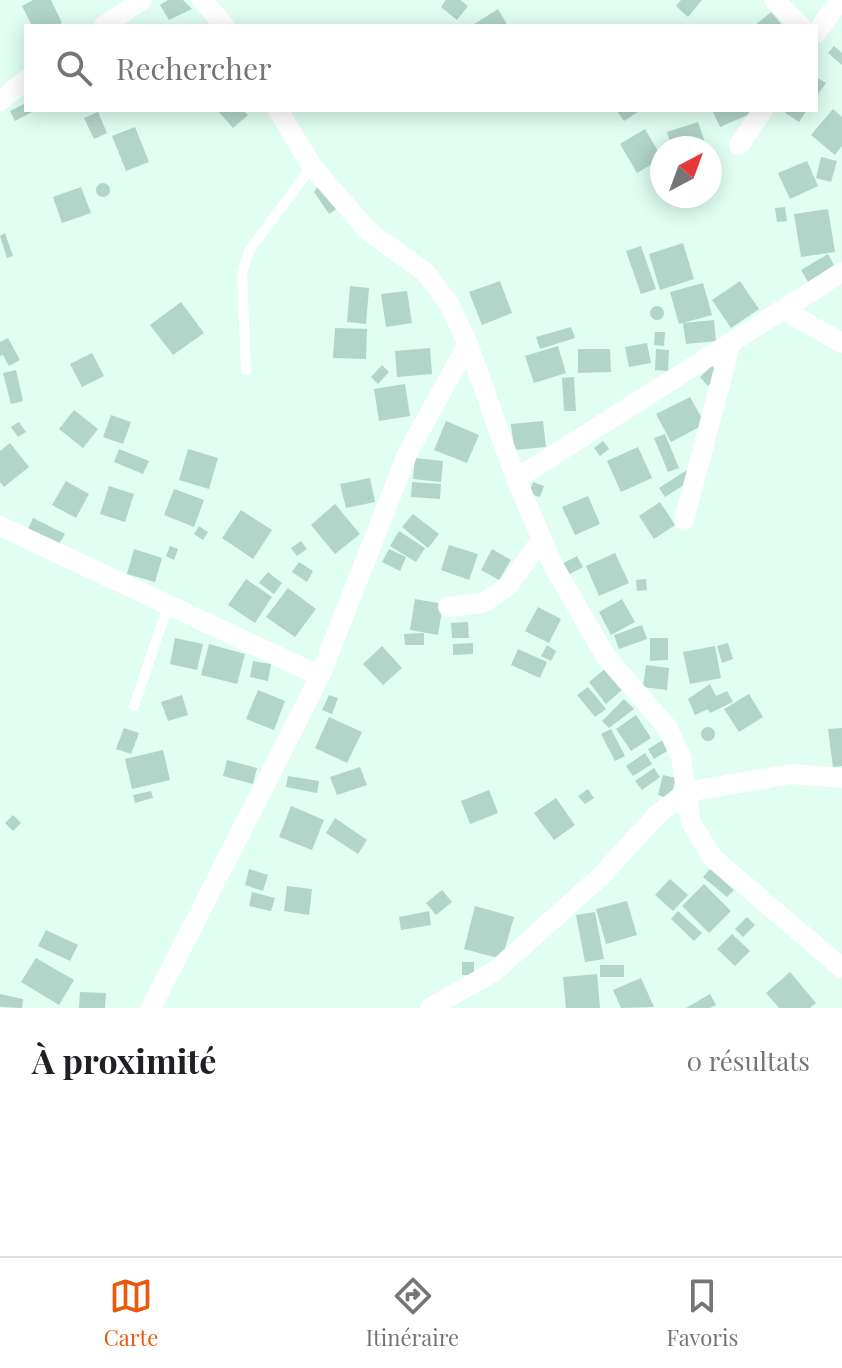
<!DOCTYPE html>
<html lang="fr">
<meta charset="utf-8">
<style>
body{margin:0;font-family:"Playfair Display",serif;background:#f6f6f6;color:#202124}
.compass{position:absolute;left:650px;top:136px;width:72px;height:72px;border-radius:50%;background:#fff;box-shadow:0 4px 20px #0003;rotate:41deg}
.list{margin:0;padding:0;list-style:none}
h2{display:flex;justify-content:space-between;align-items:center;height:104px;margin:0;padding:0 32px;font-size:34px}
h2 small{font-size:26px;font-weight:400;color:#757577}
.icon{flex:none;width:44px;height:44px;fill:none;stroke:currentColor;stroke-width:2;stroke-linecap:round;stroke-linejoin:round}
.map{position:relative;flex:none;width:842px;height:1008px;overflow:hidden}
.search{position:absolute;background:#fff;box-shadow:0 4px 20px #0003;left:24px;right:24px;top:24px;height:88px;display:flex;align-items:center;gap:20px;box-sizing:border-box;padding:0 28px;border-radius:0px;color:#757577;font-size:30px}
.sheet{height:248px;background:#fff}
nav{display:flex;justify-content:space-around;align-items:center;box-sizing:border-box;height:112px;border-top:2px solid #e0e0e0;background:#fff;font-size:22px;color:#757577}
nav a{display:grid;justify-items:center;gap:4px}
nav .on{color:#ea580c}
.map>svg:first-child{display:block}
.building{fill:#b1d5c8}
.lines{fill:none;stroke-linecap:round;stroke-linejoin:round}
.service{stroke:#fff;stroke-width:10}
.minor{stroke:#fff;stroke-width:20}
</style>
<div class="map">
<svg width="842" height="1008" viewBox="0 0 842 1008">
<rect width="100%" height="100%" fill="#e0fef2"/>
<path class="building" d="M33 0H51L62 23 55 26H32L22 6Z
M168 0H183L192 9 169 20 160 5Z
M446 0H460L468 6 457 20 441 7Z
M681 0H702L688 17 676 6Z
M498 9 508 26H471Z
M771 12 783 26H754Z
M834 46 842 53V65L828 53Z
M816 77 826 83 816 97Z
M26 103V110H36L15 121 10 111Z
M833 109 842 117V146L835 155 811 135Z
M217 110H243L248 115 233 128Z
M616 110H641L624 121Z
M712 110H748L750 114 720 127Z
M787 110H807L799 122 785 113Z
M98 112 107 133 94 139 84 118Z
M698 122 707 148H672L667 132Z
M135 127 149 162 126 171 112 136Z
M645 129 662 158 637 173 620 144Z
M821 157 837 161 831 182 816 178Z
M807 161 818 186 790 199 778 173Z
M320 183 338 208 329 214 314 192Z
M96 190a7 7 0 1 1 14 0a7 7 0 1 1-14 0Z
M81 187 91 213 62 223 53 197Z
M785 207 787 221 777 222 775 208Z
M828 209 835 252 801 257 794 214Z
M5 233 13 256 7 258 0 236Z
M683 243 694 279 660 290 649 254Z
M641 246 656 289 641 294 626 251Z
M828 254 835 267 808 282 801 270Z
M500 281 512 313 482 325 469 292Z
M740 281 759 309 731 328 712 300Z
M703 283 712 315 679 324 670 292Z
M350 286 369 288 366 324 347 322Z
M407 291 412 323 386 327 381 294Z
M181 302 204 333 173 355 150 325Z
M650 313a7 7 0 1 1 14 0a7 7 0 1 1-14 0Z
M714 320 716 341 686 344 683 323Z
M571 327 575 338 540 349 536 337Z
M335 328 367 329 366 359 333 358Z
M655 332H665L664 346 654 345Z
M8 338 20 360 9 366 3 355 0 356V342Z
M647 343 651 363 629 367 625 347Z
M558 346 566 373 534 383 525 356Z
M430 348 432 374 397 377 395 351Z
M578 349H610L611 372 578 373Z
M656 349 669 350 668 371 655 370Z
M92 353 104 376 82 387 70 364Z
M382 365 389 372 378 384 371 377Z
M712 366 720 375 708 386 700 377Z
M16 370 23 401 11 404 3 373Z
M574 377 576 411H564L562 378Z
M405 384 410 416 379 421 374 389Z
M690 397 705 424 671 442 656 414Z
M74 410 98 429 83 448 59 429Z
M111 415 131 422 123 444 103 437Z
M446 421 479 435 467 463 434 450Z
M543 421 546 447 514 450 511 424Z
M19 422 26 432 18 437 11 427Z
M665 434 679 468 668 472 654 438Z
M603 441 609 449 600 456 594 448Z
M10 443 29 467 4 487 0 482V451Z
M638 447 652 478 621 492 607 461Z
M119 449 149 461 143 474 114 462Z
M188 449 218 458 209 489 179 480Z
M415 458 443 461 441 482 413 479Z
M687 470 693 479 665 497 659 488Z
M370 478 375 502 346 508 340 484Z
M66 481 89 494 76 518 52 505Z
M412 482 441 484 440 499 411 497Z
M533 482 544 486 540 497 529 494Z
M109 486 134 494 125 522 100 514Z
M174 489 204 500 194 527 164 515Z
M588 496 600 524 575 535 562 507Z
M660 502 675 525 654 539 639 516Z
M335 504 360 534 335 554 311 525Z
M241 510 272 530 253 559 222 538Z
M413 514 439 534 428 548 402 527Z
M33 518 65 534 59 544 28 529Z
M199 526 208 532 203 540 194 534Z
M399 531 425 548 416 562 390 546Z
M301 541 307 549 297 556 291 548Z
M449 545 478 554 469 580 441 570Z
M170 546 178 549 174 560 166 556Z
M134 549 162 558 155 582 127 574Z
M389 549 406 557 400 571 382 562Z
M492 549 511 560 499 580 481 570Z
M615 553 629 583 599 596 586 566Z
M577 556 583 567 568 575 562 564Z
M299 562 313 571 307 582 292 572Z
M268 572 282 583 274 594 259 583Z
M246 579 272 597 255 623 228 605Z
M646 579 647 590 637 591 636 580Z
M288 588 316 609 295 637 266 617Z
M415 599 443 604 438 635 410 630Z
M622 599 635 622 611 635 599 612Z
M538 607 561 619 549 643 525 631Z
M468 622 469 638H452L451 623Z
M642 625 647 639 619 649 614 635Z
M424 633V645H405L404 634Z
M175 638 203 644 197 670 170 664Z
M650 638H668V660L650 661Z
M473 643V654L453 655V644Z
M728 643 733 659 722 663 717 646Z
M209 644 245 654 237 684 201 675Z
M547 645 556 651 551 661 541 656Z
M382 646 402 668 383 685 363 664Z
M715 646 721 678 690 684 683 652Z
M518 649 547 662 540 678 511 665Z
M253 661 271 664 268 681 250 677Z
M646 665 669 668 667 690 643 687Z
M606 668 623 689 606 704 589 682Z
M710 684 716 696 727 691 733 702 710 713 708 709 695 715 688 699Z
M588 687 606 709 595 717 577 695Z
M258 690 285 701 274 730 246 719Z
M749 694 763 717 739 732 724 709Z
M182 695 188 715 168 721 161 702Z
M329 695 338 698 332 714 322 710Z
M624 699 634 709 609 728 602 721Z
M636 715 651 738 631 751 616 729Z
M329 717 362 732 347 763 315 748Z
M701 734a7 7 0 1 1 14 0a7 7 0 1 1-14 0Z
M124 728 139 733 131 754 116 749Z
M842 728V766L833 767 828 729Z
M611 729 625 756 615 761 601 734Z
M663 740 669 750 654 759 648 749Z
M163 750 170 780 132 789 125 759Z
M645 753 652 764 633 776 626 766Z
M227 760 257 768 253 784 223 776Z
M360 767 367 785 337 795 330 777Z
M654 768 660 777 642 790 635 781Z
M663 775 676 778 670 799 658 795Z
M288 776 319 781 317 793 286 787Z
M588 789 594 798 585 804 578 796Z
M489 790 498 813 470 824 461 801Z
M151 791 153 798 135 803 133 795Z
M556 798 575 825 554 840 534 813Z
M291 806 324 820 312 850 279 837Z
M13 815 21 823 13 831 5 823Z
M335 818 367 840 358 854 326 833Z
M249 869 268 875 263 891 245 885Z
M710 869 734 890 727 897 703 877Z
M670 879 688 895 673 911 655 895Z
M704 884 731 911 709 933 682 906Z
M287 886 312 889 309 915 284 911Z
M442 890 452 902 436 915 426 903Z
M252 892 275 898 271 911 249 906Z
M627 901 637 935 606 944 596 909Z
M475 906 514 917 502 959 464 949Z
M429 911 431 925 401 930 399 917Z
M678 911 702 933 694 941 671 919Z
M595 912 604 959 585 962 576 915Z
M747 917 755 925 743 937 735 929Z
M46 930 78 945 70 961 38 946Z
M732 934 750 951 735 966 717 949Z
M36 958 74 980 59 1005 21 982Z
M462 962H474V975H462Z
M600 965H624V977H600Z
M790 972 816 1003 810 1008H779L766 993Z
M597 974 600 1008H566L563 977Z
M641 978 654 1007 621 1008 613 990Z
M80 992 106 993 105 1008H79Z
M0 994 23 999 22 1008 0 1007Z
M710 994 716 1005 710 1008H686Z"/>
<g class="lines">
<path class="service" d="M246 370 242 273 249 251 312 166
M134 706 168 605"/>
<path class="minor" d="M202 0 225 26
M774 0 801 26
M104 26 142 0
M816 33 840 0
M0 101 26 80
M278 110 312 166 368 231 425 272 449 304 468 344 516 479 553 565 606 657 667 727 681 757 691 823 713 858 842 968
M739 145 763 110
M784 310 842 343
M516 479 842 272
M684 520 731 343
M0 526 320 676
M448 607 483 603 508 586 542 539
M151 1008 320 676 408 452 468 344
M430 1008 495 971 600 877 657 815 686 792 792 774 842 778"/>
</g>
</svg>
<svg class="compass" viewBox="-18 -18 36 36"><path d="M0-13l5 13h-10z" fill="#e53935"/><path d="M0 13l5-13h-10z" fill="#757577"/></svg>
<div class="search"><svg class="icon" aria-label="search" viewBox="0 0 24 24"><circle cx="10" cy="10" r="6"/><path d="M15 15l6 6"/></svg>Rechercher</div>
</div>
<section class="sheet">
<h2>À proximité<small>0 résultats</small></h2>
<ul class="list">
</ul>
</section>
<nav>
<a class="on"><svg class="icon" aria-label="map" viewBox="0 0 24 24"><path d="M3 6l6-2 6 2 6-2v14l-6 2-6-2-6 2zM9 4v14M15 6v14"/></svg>Carte</a>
<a><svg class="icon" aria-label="directions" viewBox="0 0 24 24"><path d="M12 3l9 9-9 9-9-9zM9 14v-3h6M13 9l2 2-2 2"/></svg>Itinéraire</a>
<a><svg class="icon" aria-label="saved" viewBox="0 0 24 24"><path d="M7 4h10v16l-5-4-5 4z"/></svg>Favoris</a>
</nav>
